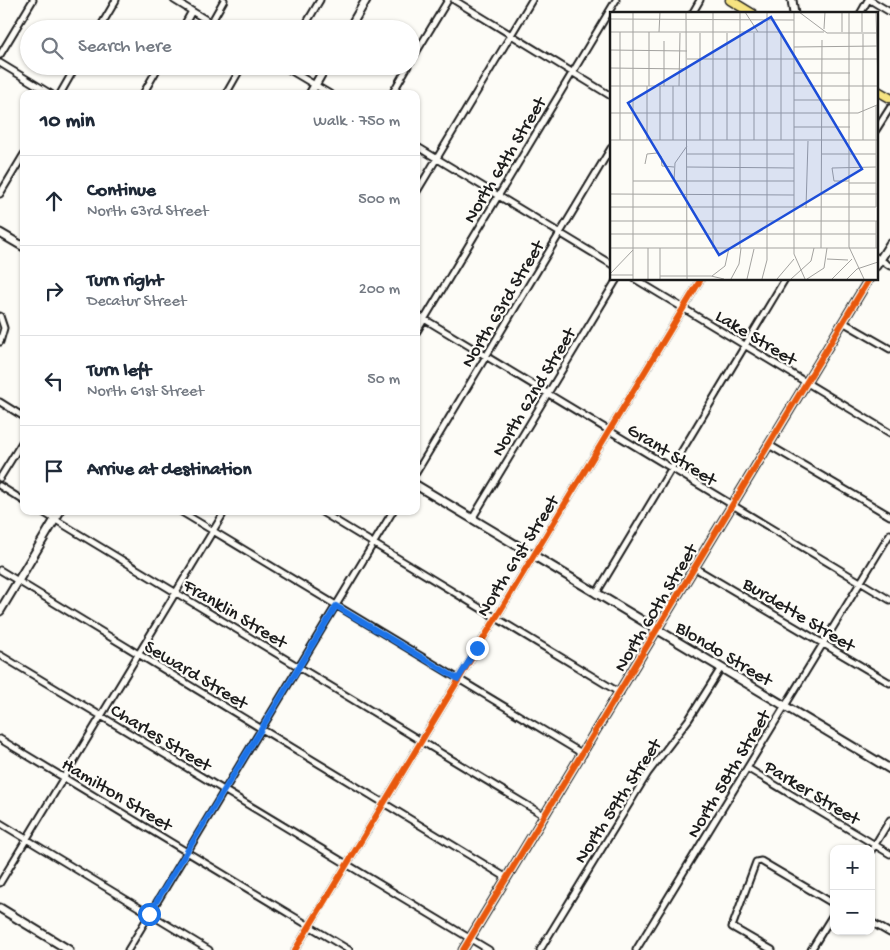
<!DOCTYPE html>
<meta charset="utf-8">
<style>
body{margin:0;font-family:"Gochi Hand",sans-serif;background:#f2f2f3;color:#1f2937}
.controls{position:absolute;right:15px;bottom:15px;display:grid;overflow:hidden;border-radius:10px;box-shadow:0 1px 4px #0004}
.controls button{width:45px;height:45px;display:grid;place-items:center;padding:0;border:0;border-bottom:1px solid #e0e1e3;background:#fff;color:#1f2937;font:25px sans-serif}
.stop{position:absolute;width:15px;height:15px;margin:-11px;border:4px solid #1a73e8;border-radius:50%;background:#fff}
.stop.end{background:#1a73e8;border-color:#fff;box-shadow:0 1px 5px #0008}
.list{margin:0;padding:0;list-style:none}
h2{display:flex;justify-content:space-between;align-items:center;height:65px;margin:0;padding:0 20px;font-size:21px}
h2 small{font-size:16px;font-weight:400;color:#747a83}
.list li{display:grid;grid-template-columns:32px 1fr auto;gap:15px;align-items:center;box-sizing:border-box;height:90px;padding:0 20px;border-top:1px solid #e0e1e3}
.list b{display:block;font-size:19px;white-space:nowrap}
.list p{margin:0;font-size:16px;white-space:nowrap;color:#747a83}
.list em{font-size:16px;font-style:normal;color:#747a83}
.icon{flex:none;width:28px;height:28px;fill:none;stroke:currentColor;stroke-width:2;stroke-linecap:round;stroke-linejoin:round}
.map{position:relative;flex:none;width:890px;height:950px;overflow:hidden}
.search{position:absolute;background:#fff;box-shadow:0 1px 4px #0004;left:20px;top:20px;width:400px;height:55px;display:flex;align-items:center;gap:12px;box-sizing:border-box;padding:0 18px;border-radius:28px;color:#747a83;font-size:19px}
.panel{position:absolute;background:#fff;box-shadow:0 1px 4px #0004;left:20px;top:90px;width:400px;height:425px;border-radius:10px}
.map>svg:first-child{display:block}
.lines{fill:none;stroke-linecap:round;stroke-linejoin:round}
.street-casing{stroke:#1c1c1c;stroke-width:9}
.secondary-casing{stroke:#1c1c1c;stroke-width:11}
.primary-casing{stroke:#1c1c1c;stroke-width:11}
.street{stroke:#fdfcf7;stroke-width:5}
.secondary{stroke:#fdfcf7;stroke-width:7}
.primary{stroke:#f6e381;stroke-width:8}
.cycleway-casing{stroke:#fdfcf7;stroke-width:9}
.cycleway{stroke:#e8590c;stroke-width:6}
.route{stroke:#1a73e8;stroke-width:6}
.labels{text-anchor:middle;stroke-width:4.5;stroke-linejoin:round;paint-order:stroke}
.street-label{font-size:19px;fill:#1c1c1c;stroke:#fdfcf7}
.inset-road{fill:none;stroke:#a3a29f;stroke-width:1}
.view{fill:#1d4ed8;fill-opacity:0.15;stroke:#1d4ed8;stroke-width:2.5}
.inset-edge{fill:none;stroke:#1c1c1c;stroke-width:2.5}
</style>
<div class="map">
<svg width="890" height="950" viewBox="0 0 890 950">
<rect width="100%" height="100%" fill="#fdfcf7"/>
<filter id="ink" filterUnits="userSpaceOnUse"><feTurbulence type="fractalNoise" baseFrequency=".02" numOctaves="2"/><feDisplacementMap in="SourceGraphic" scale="10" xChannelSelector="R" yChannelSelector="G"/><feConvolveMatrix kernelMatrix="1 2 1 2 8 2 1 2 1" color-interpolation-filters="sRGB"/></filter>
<g filter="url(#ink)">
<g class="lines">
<defs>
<path id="street" d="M174 0 221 29
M454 0 611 96
M870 0 890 12
M692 14 700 0
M860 14 868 0
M211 23 224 0
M99 29 116 0
M182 29 192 11
M303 29 320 0
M0 55 33 0
M411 61 448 0
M0 63 51 94
M283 66 330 94
M60 94 76 66
M143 94 159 66
M226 94 242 66
M392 94 408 66
M876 130 890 108
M416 146 611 264
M416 193 532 0
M0 194 24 154
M876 257 890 266
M635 279 890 433
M416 314 890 600
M0 316 4 328 0 342
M843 322 890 349
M416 333 616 0
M0 402 24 417
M769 445 890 516
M416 473 611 148
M0 478 24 439
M0 486 24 501
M41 511 545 816
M180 511 583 754
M320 511 620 693
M472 519 617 279
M695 568 890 683
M0 570 507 878
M596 594 785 279
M0 655 489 950
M0 739 349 950
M747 768 890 854
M0 823 209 950
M871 851 890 820
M0 883 225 511
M871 922 890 933
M128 950 393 511
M295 950 701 279
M540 950 648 773 689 719 721 668
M636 950 890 534
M772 950 732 927 756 862 761 861 834 904
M811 950 834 913"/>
<path id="secondary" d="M792 0 794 14
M349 29 366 0
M310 94 326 66
M0 233 24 247
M876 266 890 244
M416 485 890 769
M0 611 60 511
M0 908 69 950
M463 950 869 279"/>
<path id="primary" d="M730 0 753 14
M876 90 890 98"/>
</defs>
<use href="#street" class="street-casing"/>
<use href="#secondary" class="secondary-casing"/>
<use href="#primary" class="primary-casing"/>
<use href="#street" class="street"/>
<use href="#secondary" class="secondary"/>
<use href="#primary" class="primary"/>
<defs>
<path id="cycleway" d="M295 950 701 279
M463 950 869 279"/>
</defs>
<use href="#cycleway" class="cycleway-casing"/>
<use href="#cycleway" class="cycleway"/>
</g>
</g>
<g class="lines" filter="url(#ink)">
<path class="route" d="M149 914 336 606 458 679 477 648"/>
</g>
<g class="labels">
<g class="street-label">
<text transform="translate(503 159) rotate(-59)" y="7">North 64th Street</text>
<text transform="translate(501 303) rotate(-59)" y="7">North 63rd Street</text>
<text transform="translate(757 336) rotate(31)" y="7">Lake Street</text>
<text transform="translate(532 391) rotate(-59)" y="7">North 62nd Street</text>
<text transform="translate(673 453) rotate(32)" y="7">Grant Street</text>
<text transform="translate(516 555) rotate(-58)" y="7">North 61st Street</text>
<text transform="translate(654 607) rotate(-59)" y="7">North 60th Street</text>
<text transform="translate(236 612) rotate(31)" y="7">Franklin Street</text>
<text transform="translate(800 613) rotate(31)" y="7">Burdette Street</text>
<text transform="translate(725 652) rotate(31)" y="7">Blondo Street</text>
<text transform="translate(197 673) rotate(31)" y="7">Seward Street</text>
<text transform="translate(162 736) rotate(31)" y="7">Charles Street</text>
<text transform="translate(727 773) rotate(-59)" y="7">North 58th Street</text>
<text transform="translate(813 791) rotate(31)" y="7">Parker Street</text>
<text transform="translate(118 793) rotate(31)" y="7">Hamilton Street</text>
<text transform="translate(616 800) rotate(-57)" y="7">North 59th Street</text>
</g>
</g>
<g transform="translate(610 12)">
<rect width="268" height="268" fill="#fdfcf7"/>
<path class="inset-road" d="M23 0V267M76 0 77 267M135 0 148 20M184 0V242L195 267M189 0 217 21H268M239 0V235L254 267M252 0V20M266 0 268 72M0 7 184 8M214 17 215 0M0 20H214M10 20V128M39 20V74M49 20 50 0M232 20V0M117 21V128M253 22V128M54 29V74M184 35 268 34M0 38 77 39M77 47H268M0 56 77 57M184 61H240M0 74H268M37 74V128M50 74V128M63 74V128M69 74 70 21M184 88H240M0 101H248L267 93M184 115H240M0 128H268M90 128V21M144 128V21M171 128V21M77 142H184M211 142H266M35 152 37 142 47 141 51 144 52 154 64 155M77 155 184 156M23 169H184M64 169 65 151 77 134M239 169H224L222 156 266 155M239 171H266M0 182 184 183M211 182H267M0 195H266V94M196 196 198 129M0 209H268M266 209V236M0 222H266M0 236H268M38 236V267M103 236V0M130 236V0M211 236 212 28M217 247 238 248M0 262 23 238M0 263H23M50 264H101L114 267M102 264 115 254 119 236M50 267V236M121 267 129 252 131 236M137 267 144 237M152 267 157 248V0M167 267 184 247M181 267 201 249 204 236M197 267 214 256 217 236M222 267 242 247M237 267 247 257 268 250"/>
<path class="view" d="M161 5 252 157 109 243 18 91Z"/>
<rect width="268" height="268" class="inset-edge"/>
</g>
</svg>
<div class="controls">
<button>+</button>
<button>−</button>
</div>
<div class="stop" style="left:149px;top:914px"></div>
<div class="stop end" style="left:477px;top:648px"></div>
<div class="search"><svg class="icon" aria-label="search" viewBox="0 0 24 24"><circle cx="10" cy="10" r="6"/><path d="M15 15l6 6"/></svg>Search here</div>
<section class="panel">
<h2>10 min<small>Walk · 750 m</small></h2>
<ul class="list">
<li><svg class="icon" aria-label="ahead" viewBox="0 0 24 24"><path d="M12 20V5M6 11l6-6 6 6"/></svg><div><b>Continue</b><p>North 63rd Street</p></div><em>500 m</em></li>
<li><svg class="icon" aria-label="right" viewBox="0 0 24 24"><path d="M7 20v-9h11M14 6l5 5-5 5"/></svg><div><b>Turn right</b><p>Decatur Street</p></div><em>200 m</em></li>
<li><svg class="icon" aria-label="left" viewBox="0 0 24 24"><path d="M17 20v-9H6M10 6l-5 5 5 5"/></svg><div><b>Turn left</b><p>North 61st Street</p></div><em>50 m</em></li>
<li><svg class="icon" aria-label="arrive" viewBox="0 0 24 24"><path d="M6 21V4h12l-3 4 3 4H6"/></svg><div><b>Arrive at destination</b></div></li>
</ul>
</section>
</div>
